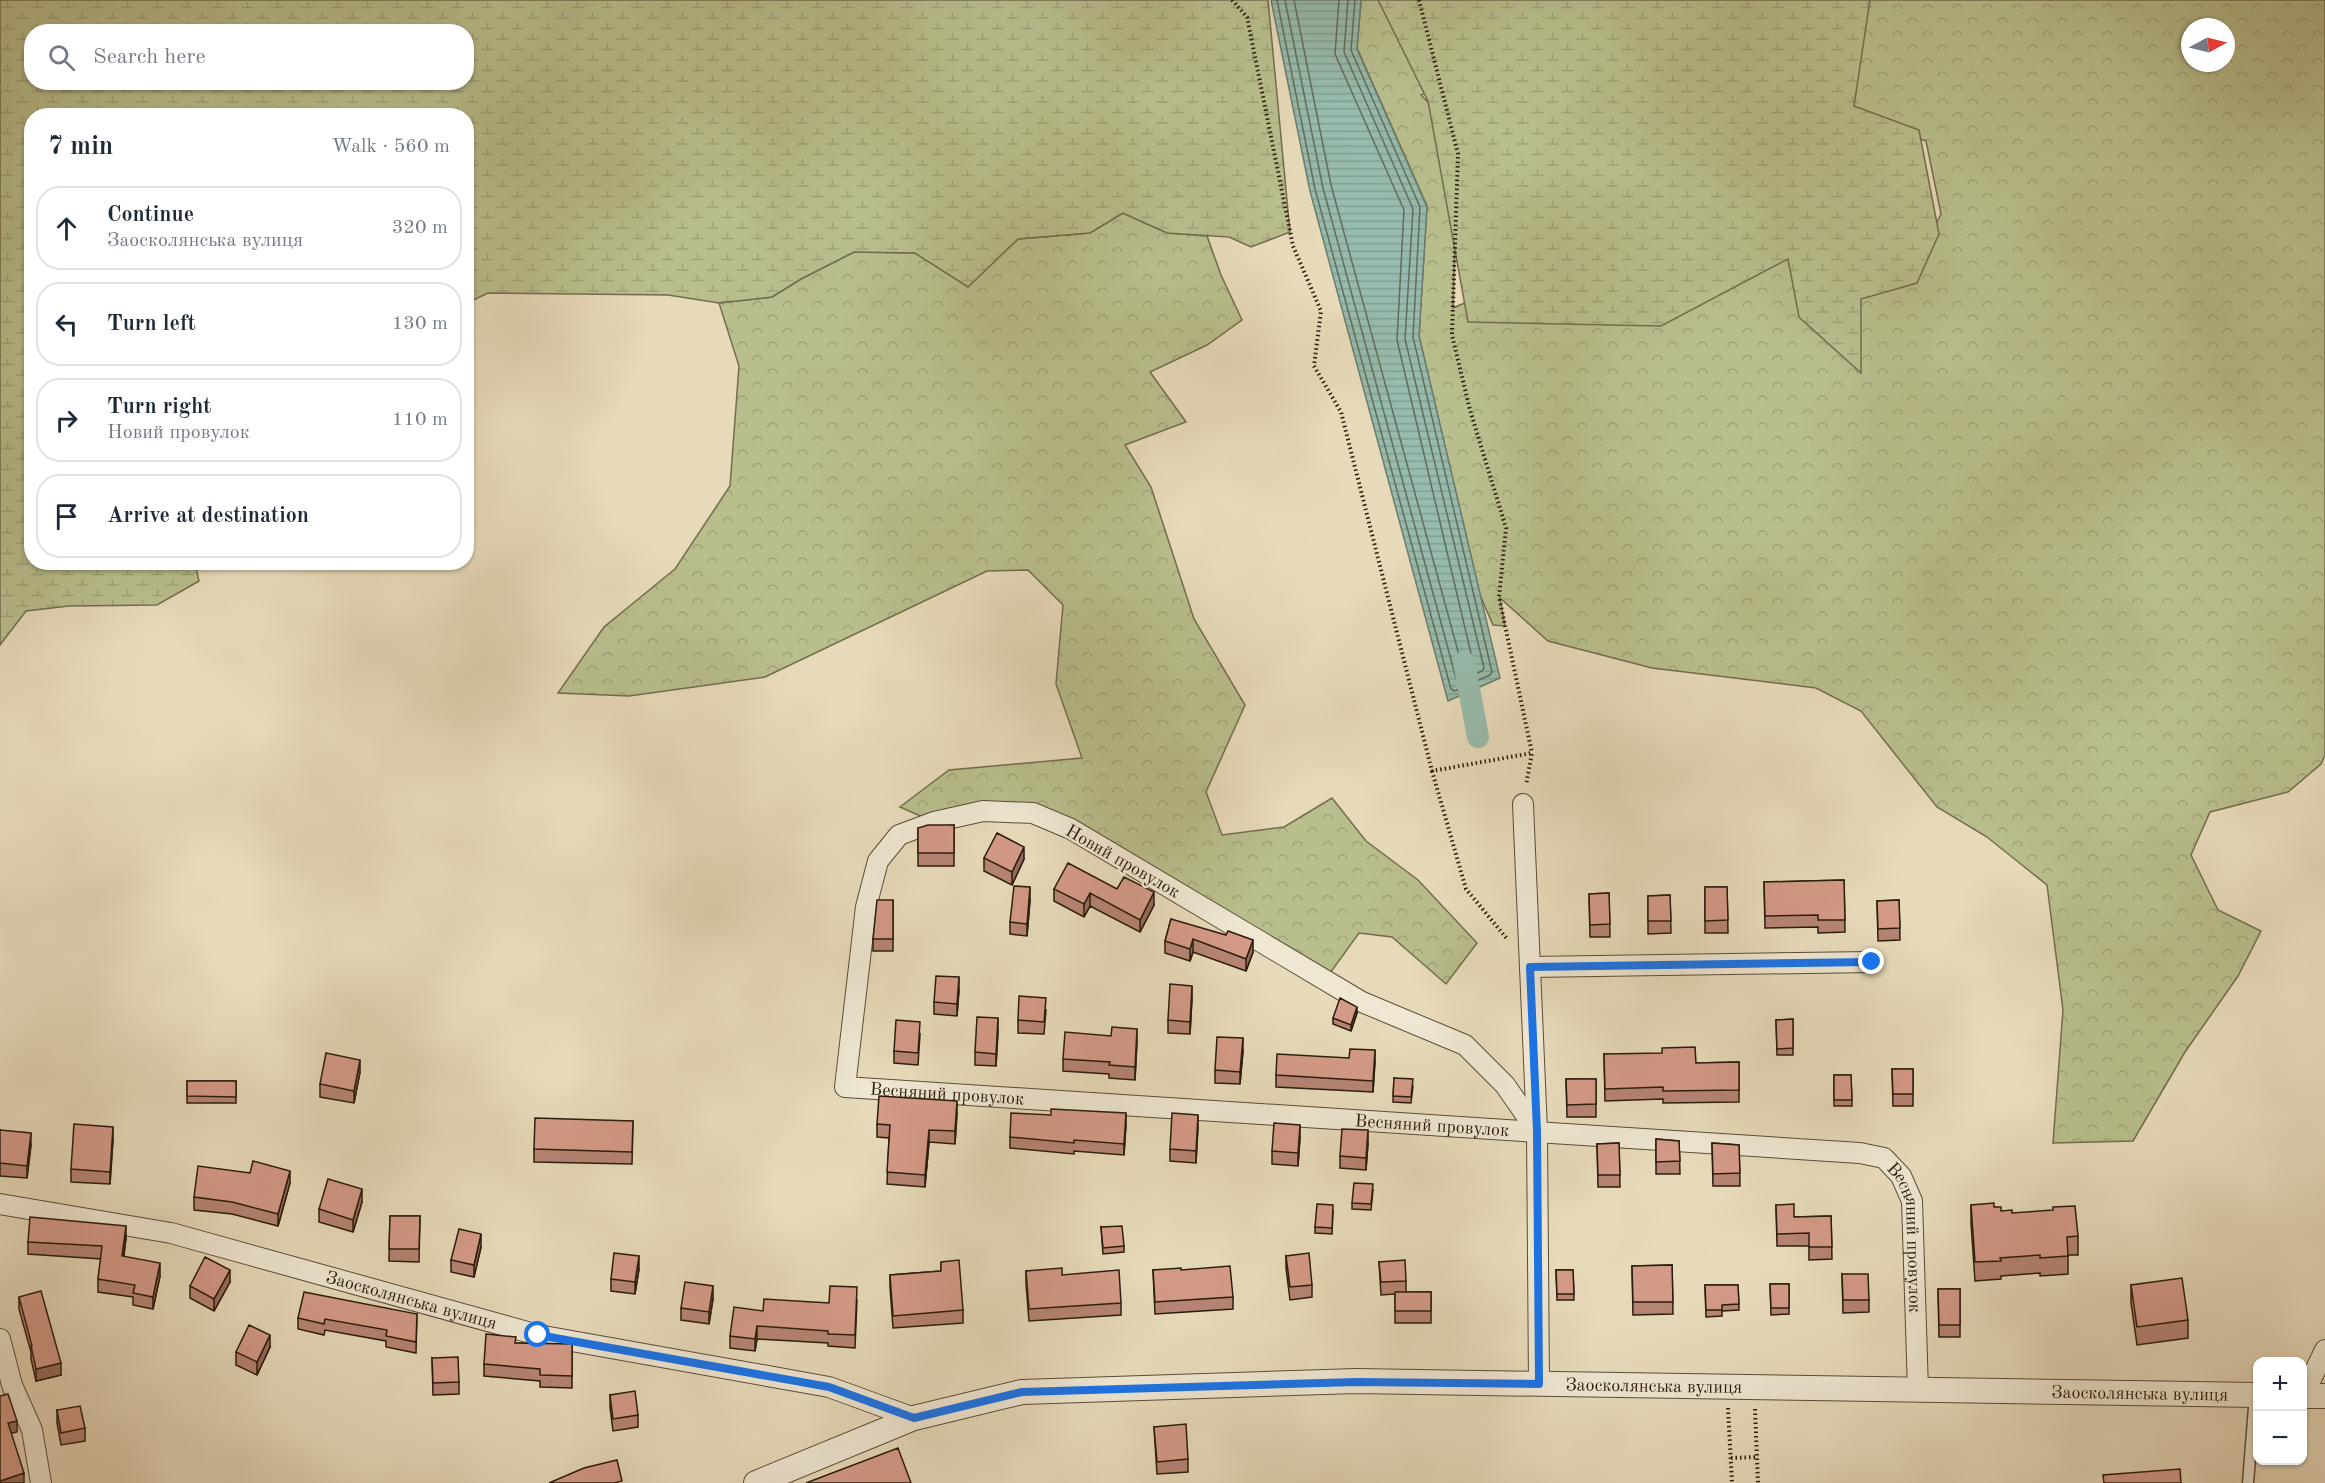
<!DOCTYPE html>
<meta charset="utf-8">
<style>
body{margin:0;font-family:"Old Standard TT",serif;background:#f6f6f7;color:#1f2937}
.controls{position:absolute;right:18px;bottom:18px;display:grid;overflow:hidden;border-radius:12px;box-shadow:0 2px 4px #0004}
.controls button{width:54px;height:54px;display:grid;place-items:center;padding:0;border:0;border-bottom:2px solid #e0e1e3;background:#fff;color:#1f2937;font:30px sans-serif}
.compass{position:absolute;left:2181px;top:18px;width:54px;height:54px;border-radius:50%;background:#fff;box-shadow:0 2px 4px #0004;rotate:83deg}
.stop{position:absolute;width:18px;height:18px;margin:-14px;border:4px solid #1a73e8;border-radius:50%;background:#fff}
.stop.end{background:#1a73e8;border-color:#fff;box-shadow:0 2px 6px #0008}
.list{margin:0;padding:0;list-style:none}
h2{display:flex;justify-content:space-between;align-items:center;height:78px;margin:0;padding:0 24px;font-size:26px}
h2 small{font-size:20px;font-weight:400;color:#747a83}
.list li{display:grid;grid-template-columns:39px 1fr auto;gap:18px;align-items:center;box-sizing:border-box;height:84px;margin:0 12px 12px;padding:0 12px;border:2px solid #e0e1e3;border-radius:24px}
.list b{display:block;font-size:22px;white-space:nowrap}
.list p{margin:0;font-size:20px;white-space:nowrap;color:#747a83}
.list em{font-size:20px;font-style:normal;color:#747a83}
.icon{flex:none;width:33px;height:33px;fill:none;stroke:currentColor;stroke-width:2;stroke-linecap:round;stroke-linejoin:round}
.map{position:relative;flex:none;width:2325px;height:1483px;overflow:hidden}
.search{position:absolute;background:#fff;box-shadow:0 2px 4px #0004;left:24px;top:24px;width:450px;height:66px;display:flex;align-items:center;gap:15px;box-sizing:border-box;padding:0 21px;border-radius:24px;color:#747a83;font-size:22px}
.panel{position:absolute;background:#fff;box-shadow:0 2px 4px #0004;left:24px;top:108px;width:450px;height:462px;border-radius:24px}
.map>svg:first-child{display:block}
.forest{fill:url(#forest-crowns);stroke:#726d4c;stroke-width:1.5;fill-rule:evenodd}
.wetland{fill:url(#wetland-marsh);stroke:#726d4c;stroke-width:1.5;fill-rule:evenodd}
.water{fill:url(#water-rules);stroke:#6c7b6c;stroke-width:1.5}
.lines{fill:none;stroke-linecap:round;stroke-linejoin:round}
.shore{stroke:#616c5c;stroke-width:1.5}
.canal{stroke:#97bbac;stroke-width:22}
.service-casing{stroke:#5a4c37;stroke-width:13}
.minor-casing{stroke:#5a4c37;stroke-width:22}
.tertiary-casing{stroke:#5a4c37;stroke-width:26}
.path{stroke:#2b1c0b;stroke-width:4;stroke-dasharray:1.5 3;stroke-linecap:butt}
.service{stroke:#efe7d2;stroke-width:10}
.minor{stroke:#efe7d2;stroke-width:20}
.tertiary{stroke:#efe7d2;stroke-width:24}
.wall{fill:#b68475;stroke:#2b1c0b;stroke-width:1.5}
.shaded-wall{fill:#946c5f;stroke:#2b1c0b;stroke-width:1.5}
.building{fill:#d49a88;stroke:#2b1c0b;stroke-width:1.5}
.route{stroke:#1a73e8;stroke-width:8}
.labels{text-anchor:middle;stroke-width:5;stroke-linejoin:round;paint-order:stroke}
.street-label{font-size:18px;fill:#2b1c0b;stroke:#efe7d2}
</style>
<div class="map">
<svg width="2325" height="1483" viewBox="0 0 2325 1483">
<defs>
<pattern id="forest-crowns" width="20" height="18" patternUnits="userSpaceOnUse" patternTransform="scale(1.5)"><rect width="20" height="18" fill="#b9be8d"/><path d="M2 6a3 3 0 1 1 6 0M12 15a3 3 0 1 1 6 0" fill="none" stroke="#9fa378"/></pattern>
<pattern id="wetland-marsh" width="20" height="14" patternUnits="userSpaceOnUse" patternTransform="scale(1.5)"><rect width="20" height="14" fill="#b9be8d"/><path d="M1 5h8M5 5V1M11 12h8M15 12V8" fill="none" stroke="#9fa378"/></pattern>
<pattern id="water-rules" width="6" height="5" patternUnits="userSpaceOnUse" patternTransform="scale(1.5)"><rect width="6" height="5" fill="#97bbac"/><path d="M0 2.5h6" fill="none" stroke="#82a093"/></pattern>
</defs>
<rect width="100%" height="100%" fill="#e7daba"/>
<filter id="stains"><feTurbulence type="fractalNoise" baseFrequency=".00333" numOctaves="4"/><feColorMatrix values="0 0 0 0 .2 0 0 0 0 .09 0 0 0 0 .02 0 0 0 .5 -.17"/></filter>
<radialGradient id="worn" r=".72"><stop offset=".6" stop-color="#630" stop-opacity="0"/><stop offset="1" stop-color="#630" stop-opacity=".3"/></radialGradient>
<path class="forest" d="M1361 0H1429L1441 88 1421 95 1432 106 1458 154 1453 308 1497 289 1835 241 1912 272 1941 214 1926 141 1856 115 1834 21 1846 0H2325V755L2321 764 2288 792 2210 812 2191 855 2218 910 2261 931 2238 976 2185 1052 2133 1141 2053 1143 2063 1010 2047 885 1987 837 1937 807 1861 711 1816 688 1652 668 1548 641 1500 598 1505 626 1493 625 1480 595 1419 336 1427 206 1357 48ZM2190 27H2226V63H2190Z
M1123 213 1167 233 1207 236 1221 275 1242 320 1207 345 1150 372 1186 422 1125 445 1151 487 1194 619 1245 705 1206 792 1222 835 1284 827 1332 798 1366 841 1418 880 1477 943 1446 984 1392 937 1359 933 1325 980 1071 829 1003 812 934 822 900 807 949 770 1082 758 1056 684 1063 605 1028 570 987 571 765 677 629 696 558 693 604 627 675 569 730 486 739 366 719 303 772 297 801 279 854 252 915 253 968 286 1018 239 1090 233Z"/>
<path class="wetland" d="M0 0H1268L1290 232 1251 247 1229 237 1167 233 1123 213 1090 233 1018 239 968 287 915 253 854 252 801 279 772 297 719 303 668 295 488 293 467 303 466 116H32V562L195 563 199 581 157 605 69 606 26 611 0 645ZM32 32H466V82H32Z
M1378 0H1870L1854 106 1919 130 1939 234 1917 283 1861 299V373L1799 317 1788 259 1661 326 1468 322 1428 101Z"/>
<path class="water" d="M1271 0H1361L1357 49 1427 207 1419 336 1500 678 1448 701 1310 191Z"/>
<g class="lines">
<path class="shore" d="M1277 0 1315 189 1451 689 1455 691 1490 675 1492 672 1413 337 1420 207 1351 50 1355 0
M1285 0 1323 188 1456 678 1460 681 1482 671 1484 668 1405 339 1413 209 1344 52 1348 0
M1294 0 1331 185 1462 666 1466 668 1472 665 1473 662 1397 340 1404 210 1335 54 1339 0"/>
<path class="canal" d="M1464 662 1478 737"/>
<defs>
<path id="service" d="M2248 1483 2255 1395"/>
<g id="minor">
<path d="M1523 804 1537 1131 1539 1384"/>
<path d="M1530 967 1872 962"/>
<path id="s1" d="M1537 1131 1505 1085 1465 1045 1362 1002 1071 829 1033 813 983 811 934 822 899 835 878 861 866 907 845 1087 1860 1153 1884 1158 1901 1176 1912 1201 1918 1390"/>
<path id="s2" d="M0 1204 171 1233 538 1335 829 1387 914 1418"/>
<path d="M0 1339 12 1385 32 1430 41 1483"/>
<path d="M2303 1396 2325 1350"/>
</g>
<g id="tertiary">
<path d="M2302 1396H2325"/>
<path id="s3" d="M756 1483 914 1418 1022 1392 1356 1381 2258 1395"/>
</g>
</defs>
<use href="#service" class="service-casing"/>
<use href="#minor" class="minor-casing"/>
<use href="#tertiary" class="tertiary-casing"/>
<path class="path" d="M1232 0 1247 17 1293 246 1321 311 1314 366 1341 412 1432 771 1532 753 1526 785
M1419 0 1458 154 1452 335 1470 410 1506 528 1499 597 1532 753
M1432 771 1466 889 1508 940
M1728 1408 1732 1483
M1755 1409 1758 1483
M1731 1458 1757 1457"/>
<use href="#service" class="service"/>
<use href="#minor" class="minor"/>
<use href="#tertiary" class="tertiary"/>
</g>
<path class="wall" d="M954 825V866H918V828Z
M984 858 1024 859 1012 885 984 871Z
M1844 880 1845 932 1818 933V927L1765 928 1764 882Z
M1705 887H1727L1728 933H1705Z
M1054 889H1117L1154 905 1140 932 1090 906 1084 917 1054 901Z
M1609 893 1610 937H1590L1589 894Z
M1670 895 1671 933 1648 934V896Z
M893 900V951H873V939Z
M1030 900 1027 936 1010 934V922Z
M1899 900 1900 940 1878 941 1877 901Z
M1171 919 1253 952 1246 971 1193 952 1190 961 1165 953V941Z
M959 990 957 1016 934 1014V1002Z
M1192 998 1190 1034 1168 1033V1020Z
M1046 1010 1044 1034 1018 1033V1020Z
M1357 1013 1351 1031 1333 1024V1018Z
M1793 1019V1055H1777L1776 1020Z
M998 1031 996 1066 975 1065V1052Z
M920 1034 918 1065 894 1063V1051Z
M1137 1041 1135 1080 1109 1078V1074L1063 1071V1059Z
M1243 1051 1240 1084 1215 1083V1070Z
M1604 1054 1696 1063 1739 1062V1102L1663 1103V1099L1605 1101Z
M1375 1061 1373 1092 1276 1087V1075Z
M1892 1069H1913V1106H1893Z
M360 1072 354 1103 320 1097V1084Z
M1834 1075H1851L1852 1106H1834Z
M1394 1078 1413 1086 1411 1103 1393 1102Z
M1566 1079H1596V1117H1567Z
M187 1081H236V1103H187Z
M957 1113 955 1144 929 1142 925 1187 887 1184 889 1138 877 1137V1124Z
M1051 1115 1126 1124 1124 1155 1074 1151V1154L1010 1148V1137Z
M633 1121 632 1164 534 1162V1149Z
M1198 1127 1196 1163 1170 1161V1149Z
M0 1130 31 1145 27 1178 0 1176Z
M1300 1137 1298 1166 1272 1164V1151Z
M113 1139 110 1184 71 1182V1169Z
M1656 1139 1679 1141 1680 1174H1656Z
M1368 1143 1366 1170 1340 1168V1156Z
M1619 1143 1620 1187H1598L1597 1144Z
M1712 1143 1739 1145 1740 1186H1713Z
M290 1183 278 1226 232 1214 194 1210V1197Z
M1373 1190 1371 1210 1352 1209V1203Z
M362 1202 353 1232 319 1222V1209Z
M1776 1205 1794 1217 1831 1216 1832 1259 1809 1260V1246H1777Z
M1971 1205 1994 1207 2001 1211 2012 1213 2078 1236V1255H2068V1274L2040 1276V1273L2001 1276V1279L1975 1281 1971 1223Z
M1333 1211 1332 1234 1315 1233V1227Z
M390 1216H420L419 1262 389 1261Z
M1101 1227 1124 1246V1252L1103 1254Z
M126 1238 124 1256 160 1276 153 1309 133 1305V1297L98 1292V1279L101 1259 28 1254V1242Z
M481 1247 474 1277 451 1272V1260Z
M1286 1256 1312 1285V1297L1290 1300 1286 1268Z
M941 1262 963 1310V1323L893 1328 890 1287V1275L941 1271Z
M1379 1262 1406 1281V1292H1431V1323H1395V1294L1381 1295Z
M1672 1265 1673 1314 1633 1315 1632 1266Z
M639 1269 635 1294 611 1291V1279Z
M1153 1270H1181L1233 1297V1309L1155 1314Z
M1556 1270H1573L1574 1300H1557Z
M1026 1271 1062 1275 1121 1303V1315L1029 1321 1026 1284Z
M1842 1274 1869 1300V1312L1843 1313Z
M230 1282 214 1311 190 1298V1286Z
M1770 1284H1789V1314L1771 1315Z
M1705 1285H1738L1739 1310 1722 1311V1316L1706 1317Z
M2131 1285 2188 1320V1338L2137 1345 2131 1303Z
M1938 1289H1960V1337H1939Z
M19 1297 61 1375 36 1381 31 1359V1352L19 1309Z
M713 1299 709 1324 681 1320V1308Z
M857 1300 855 1348 828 1346V1343L757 1339 755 1351 730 1348V1336L763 1311Z
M417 1314 416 1353 386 1347V1341L325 1330 324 1335 298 1329V1318Z
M516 1343 572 1344V1388L540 1387V1381L484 1376V1364Z
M270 1347 257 1375 236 1365V1352Z
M432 1358 459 1382V1394L433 1395Z
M610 1395 638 1415V1427L613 1431 610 1407Z
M57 1410 85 1428V1441L61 1445 57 1423Z
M1154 1427 1188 1459V1472L1157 1474Z"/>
<path class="shaded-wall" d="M1024 847V859L1012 885V872Z
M1030 887V900L1027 936V924Z
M1154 892V905L1140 932V920Z
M1090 893V906L1084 917V904Z
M1193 939V952L1190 961V949Z
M1253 940V952L1246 971V959Z
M959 977V990L957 1016V1004Z
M1192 986V998L1190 1034V1022Z
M1357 1007V1013L1351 1031V1025Z
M998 1018V1031L996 1066V1054Z
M1137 1029V1041L1135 1080V1067Z
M1243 1038V1051L1240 1084V1072Z
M1375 1050V1061L1373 1092V1081Z
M360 1060V1072L354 1103V1091Z
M957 1101V1113L955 1144V1131Z
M1126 1113V1124L1124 1155V1144Z
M1198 1115V1127L1196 1163V1151Z
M1300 1125V1137L1298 1166V1153Z
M113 1127V1139L110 1184V1172Z
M929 1130V1142L925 1187V1175Z
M1368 1130V1143L1366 1170V1158Z
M31 1133V1145L27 1178V1166Z
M290 1171V1183L278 1226V1214Z
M362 1189V1202L353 1232V1220Z
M126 1226V1238L122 1268V1256Z
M481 1234V1247L474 1277V1265Z
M639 1256V1269L635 1294V1282Z
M160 1263V1276L153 1309V1297Z
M230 1270V1282L214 1311V1299Z
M713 1286V1299L709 1324V1312Z
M757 1326V1339L755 1351V1339Z
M270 1335V1347L257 1375V1362Z
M61 1363V1375L36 1381V1369Z
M17 1421V1432L8 1434V1423Z
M24 1473V1483H0V1481Z"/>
<path class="building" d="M928 825H954V853H918V828Z
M997 833 1024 847 1012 872 984 858Z
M1068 863 1117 889 1124 877 1154 892 1140 920 1090 893 1084 904 1054 889Z
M1844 880 1845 920H1818V915L1765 916 1764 882Z
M1014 886 1030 887 1027 924 1010 922Z
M1705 887H1727L1728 920 1705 921Z
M1609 893 1610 924 1590 925 1589 894Z
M1670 895 1671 921H1648V896Z
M877 900H893V939H873Z
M1899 900 1900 928 1878 929 1877 901Z
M1171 919 1226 935 1228 931 1253 940 1246 959 1193 939 1190 949 1165 941Z
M936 976 959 977 957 1004 934 1002Z
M1170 984 1192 986 1190 1022 1168 1020Z
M1019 996 1046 998 1044 1022 1018 1020Z
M1340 998 1357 1007 1351 1025 1333 1018Z
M977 1017 998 1018 996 1054 975 1052Z
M1793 1019V1048L1777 1049 1776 1020Z
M896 1020 920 1022 918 1053 894 1051Z
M1112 1027 1137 1029 1135 1067 1109 1065 1110 1062 1063 1059 1065 1032 1111 1036Z
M1217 1037 1243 1038 1240 1072 1215 1070Z
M1695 1047 1696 1063 1739 1062V1090L1663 1091V1087L1605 1089 1604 1054 1662 1053V1048Z
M1350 1049 1375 1050 1373 1081 1276 1075 1277 1054 1349 1058Z
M326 1053 360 1060 354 1091 320 1084Z
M1892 1069H1913V1094H1893Z
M1834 1075H1851L1852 1100H1834Z
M1394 1078 1413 1079 1411 1097 1393 1096Z
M1566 1079H1596V1104L1567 1105Z
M187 1081H236V1097L187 1096Z
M879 1096 957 1101 955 1131 929 1130 925 1175 887 1172 890 1125 877 1124Z
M1051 1109 1126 1113 1124 1144 1074 1140V1143L1010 1137 1011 1113 1051 1115Z
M1172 1113 1198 1115 1196 1151 1170 1149Z
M535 1118 633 1121 632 1152 534 1149Z
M1274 1123 1300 1125 1298 1153 1272 1151Z
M74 1124 113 1127 110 1172 71 1169Z
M1342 1129 1368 1130 1366 1158 1340 1156Z
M0 1130 31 1133 27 1166 0 1163Z
M1656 1139 1679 1141 1680 1161 1656 1162Z
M1619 1143 1620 1175H1598L1597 1144Z
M1712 1143 1739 1145 1740 1173 1713 1174Z
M253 1161 290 1171 278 1214 232 1202 194 1197 198 1166 250 1173Z
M328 1179 362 1189 353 1220 319 1209Z
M1354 1183 1373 1184 1371 1204 1352 1203Z
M1994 1203V1207H2001V1211L2012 1210V1213L2053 1210V1207L2075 1206 2078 1236 2067 1237 2068 1256 2040 1258V1255L2000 1258 2001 1261 1975 1262 1971 1205Z
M1317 1204 1333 1205 1332 1228 1315 1227Z
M1794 1204V1217L1831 1216 1832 1247H1809V1233L1777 1234 1776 1205Z
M390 1216H420L419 1249H389Z
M30 1217 126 1226 122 1256 160 1263 153 1297 133 1293 135 1285 98 1279 102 1246 28 1242Z
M1122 1226 1124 1246 1103 1248 1101 1227Z
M459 1229 481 1234 474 1265 451 1260Z
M614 1253 639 1256 635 1282 611 1279Z
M1309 1253 1312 1285 1290 1287 1286 1256Z
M205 1257 230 1270 214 1299 190 1286Z
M959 1260 963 1310 893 1316 890 1275 941 1271V1262Z
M1405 1260 1406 1281 1381 1282 1379 1262Z
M1672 1265 1673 1302H1633L1632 1266Z
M1230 1266 1233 1297 1155 1302 1153 1270 1181 1268V1270Z
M1062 1268V1275L1119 1270 1121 1303 1029 1309 1026 1271Z
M1556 1270H1573L1574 1294H1557Z
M1842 1274H1868L1869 1300H1843Z
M2182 1278 2188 1320 2137 1327 2131 1285Z
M685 1282 713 1286 709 1312 681 1308Z
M1770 1284H1789V1308H1771Z
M1705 1285H1738L1739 1304 1722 1305V1310H1706Z
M830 1286 857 1287 855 1335 828 1334V1331L757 1326 755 1339 730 1336 734 1307 763 1311 764 1299 829 1303Z
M1938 1289H1960V1325H1939Z
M41 1291 61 1363 36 1369 31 1346H32L19 1297Z
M304 1292 417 1314 416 1342 386 1336 387 1330 325 1319 324 1324 298 1318Z
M1395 1292H1431V1311H1395Z
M249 1325 270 1335 257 1362 236 1352Z
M486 1334 516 1337 515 1343 572 1344V1376L540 1375V1369L484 1364Z
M458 1357 459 1382 433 1383 432 1358Z
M635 1391 638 1415 613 1419 610 1395Z
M8 1394 17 1421 8 1423 24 1473 0 1481V1396Z
M80 1406 85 1428 61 1433 57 1410Z
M1186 1424 1188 1459 1157 1462 1154 1427Z
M898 1448 911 1483H806Z
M617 1460 622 1481 614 1483H549L584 1468Z
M2180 1469 2181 1483H2104L2103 1475Z"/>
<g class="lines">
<path class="route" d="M538 1335 829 1387 914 1418 1022 1392 1356 1382 1539 1384 1537 1131 1530 967 1872 962"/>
</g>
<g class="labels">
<g class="street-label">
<text transform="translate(1123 861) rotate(30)" y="6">Новий провулок</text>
<text dy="6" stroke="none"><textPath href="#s1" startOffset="1106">Весняний провулок</textPath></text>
<text dy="6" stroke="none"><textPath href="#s1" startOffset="1592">Весняний провулок</textPath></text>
<text dy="6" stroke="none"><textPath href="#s1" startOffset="2132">Весняний провулок</textPath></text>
<text dy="6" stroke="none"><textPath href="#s2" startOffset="423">Заосколянська вулиця</textPath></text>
<text dy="6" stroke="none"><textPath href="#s3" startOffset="914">Заосколянська вулиця</textPath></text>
<text dy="6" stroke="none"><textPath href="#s3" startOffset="1400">Заосколянська вулиця</textPath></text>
</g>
</g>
<rect width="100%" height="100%" filter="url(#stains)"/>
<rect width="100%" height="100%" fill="url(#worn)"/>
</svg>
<div class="controls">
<button>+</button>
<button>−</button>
</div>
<svg class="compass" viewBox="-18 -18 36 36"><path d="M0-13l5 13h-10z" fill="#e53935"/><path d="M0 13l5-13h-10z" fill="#747a83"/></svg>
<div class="stop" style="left:538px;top:1335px"></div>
<div class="stop end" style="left:1872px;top:962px"></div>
<div class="search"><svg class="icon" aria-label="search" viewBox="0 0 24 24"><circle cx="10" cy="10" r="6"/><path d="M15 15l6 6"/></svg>Search here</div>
<section class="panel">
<h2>7 min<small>Walk · 560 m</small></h2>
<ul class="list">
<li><svg class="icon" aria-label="ahead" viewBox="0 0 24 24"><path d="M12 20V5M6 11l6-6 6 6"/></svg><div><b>Continue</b><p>Заосколянська вулиця</p></div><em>320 m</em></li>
<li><svg class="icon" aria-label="left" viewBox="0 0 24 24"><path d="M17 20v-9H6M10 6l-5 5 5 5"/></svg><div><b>Turn left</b></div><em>130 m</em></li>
<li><svg class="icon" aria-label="right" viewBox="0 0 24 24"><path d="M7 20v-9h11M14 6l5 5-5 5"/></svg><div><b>Turn right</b><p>Новий провулок</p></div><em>110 m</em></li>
<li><svg class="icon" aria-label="arrive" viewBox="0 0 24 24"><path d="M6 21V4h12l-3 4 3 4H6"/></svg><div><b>Arrive at destination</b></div></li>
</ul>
</section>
</div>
